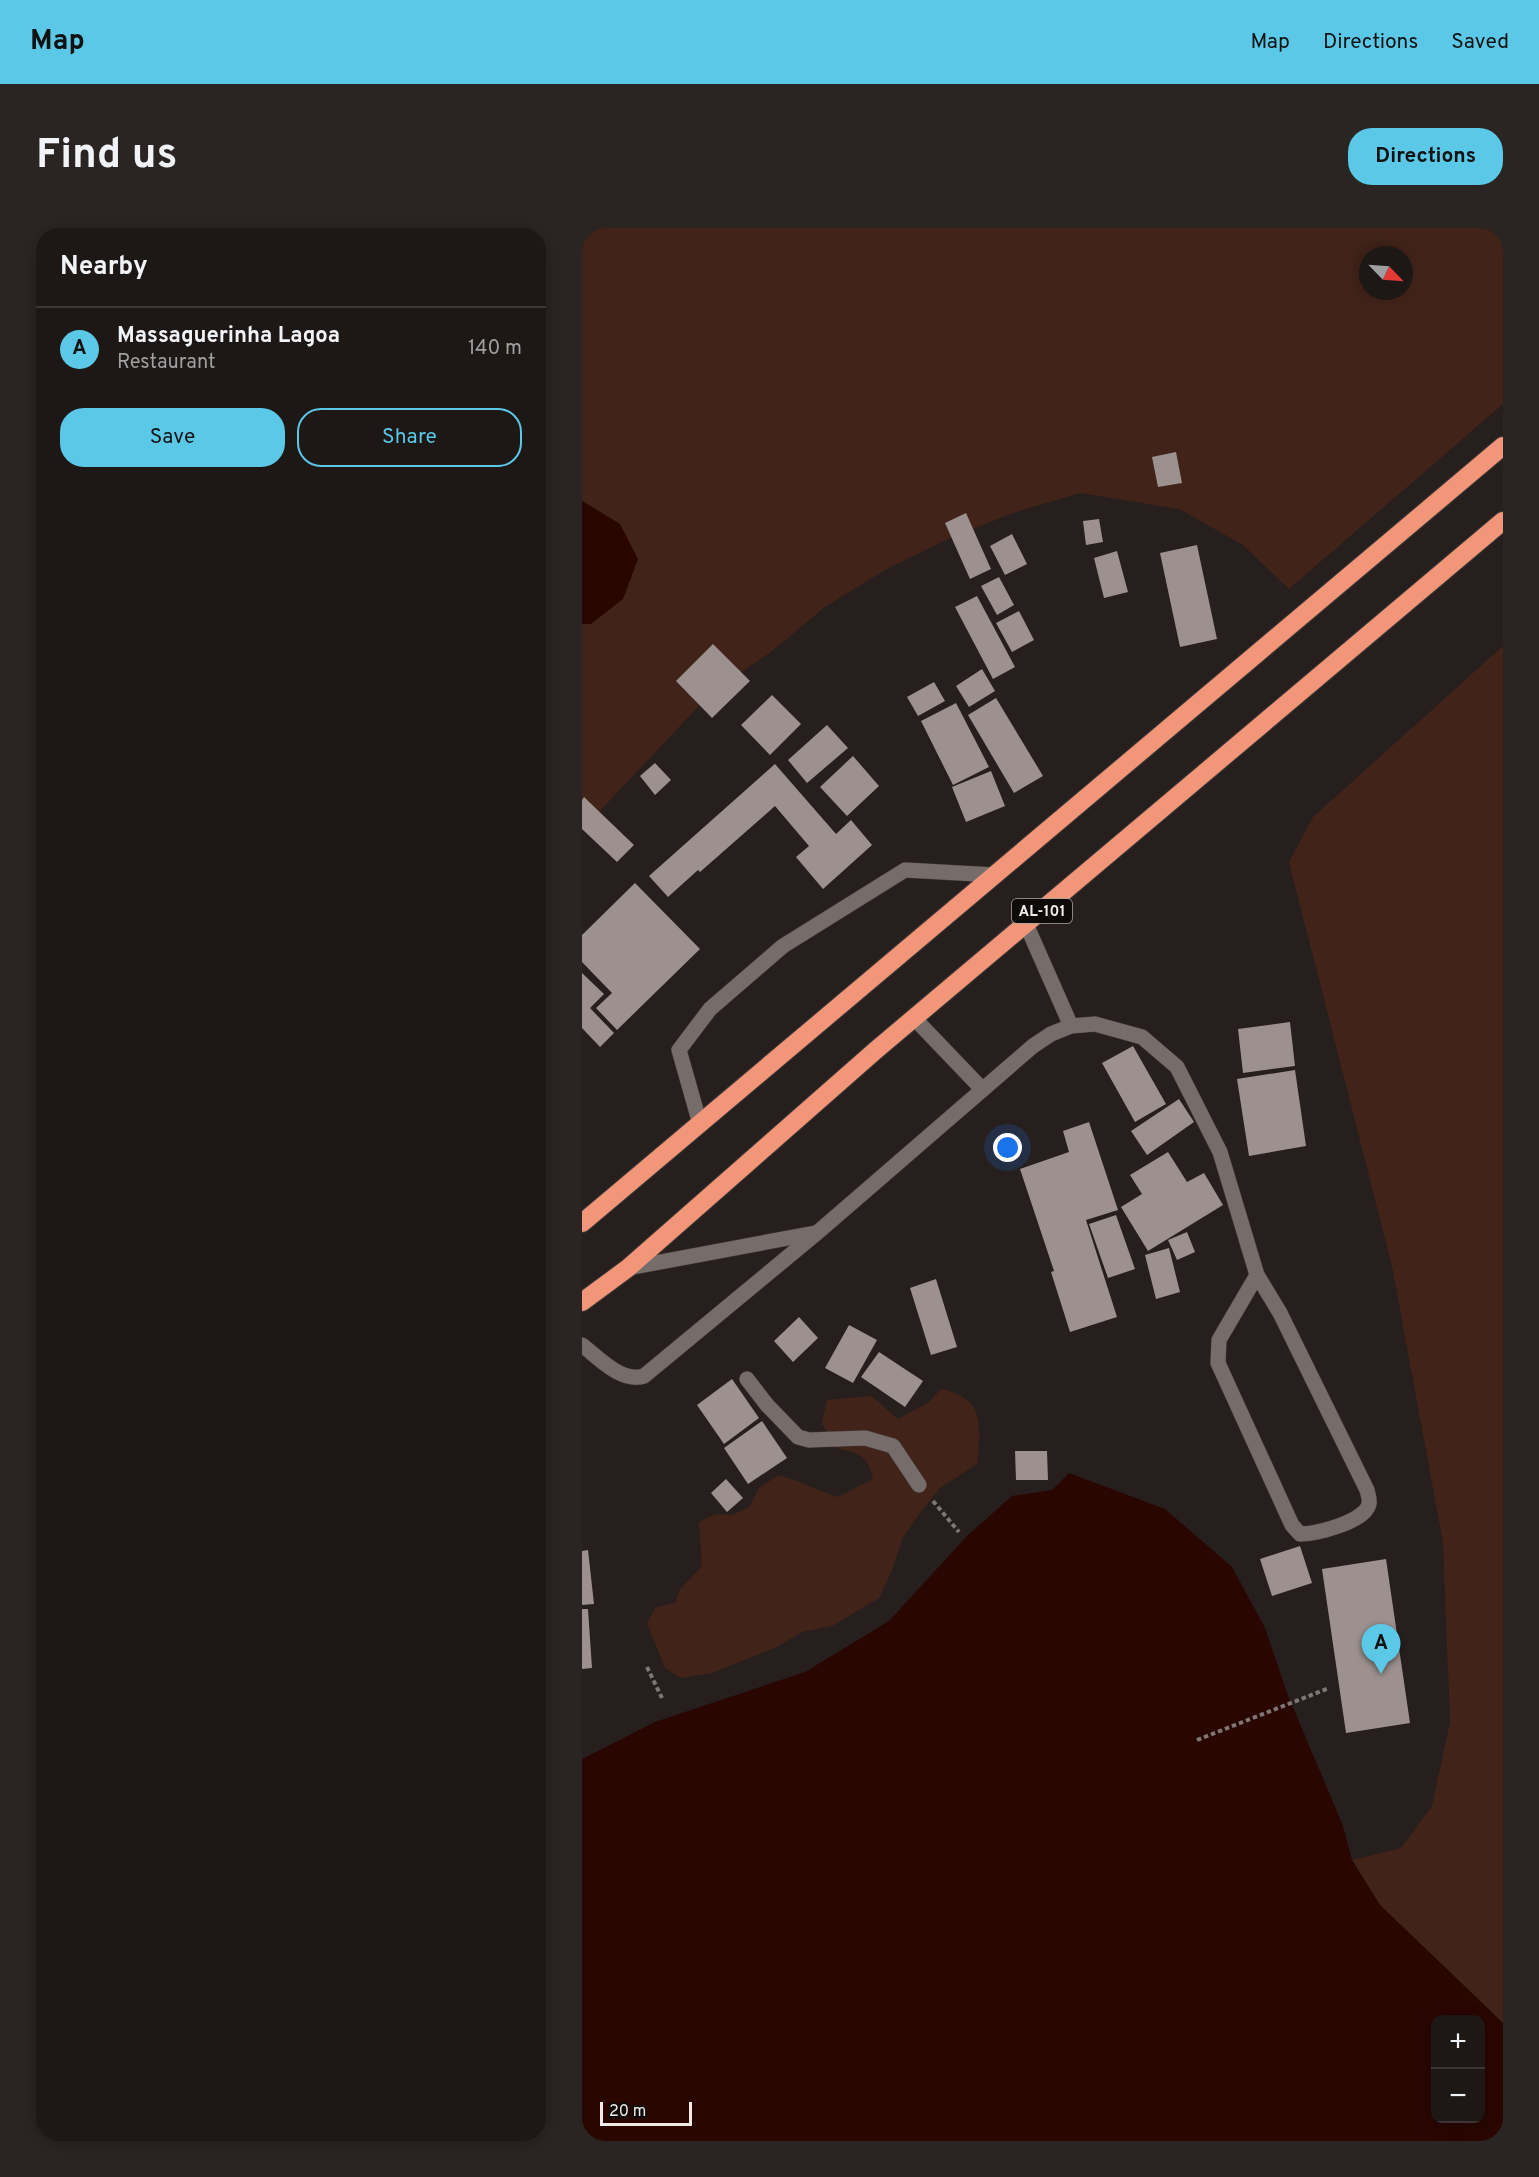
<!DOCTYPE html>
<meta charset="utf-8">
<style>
body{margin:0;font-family:Overpass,sans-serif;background:#2a2423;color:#f1f3f6}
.controls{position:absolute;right:18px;bottom:18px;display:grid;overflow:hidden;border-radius:12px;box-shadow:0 3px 15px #0003}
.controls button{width:54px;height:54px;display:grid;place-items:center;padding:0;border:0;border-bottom:2px solid #3b3635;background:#1d1716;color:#f1f3f6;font:30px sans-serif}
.compass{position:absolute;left:777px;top:18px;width:54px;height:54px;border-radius:50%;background:#1d1716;box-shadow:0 3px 15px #0003;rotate:115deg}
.scale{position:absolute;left:18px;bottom:15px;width:92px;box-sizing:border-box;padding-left:6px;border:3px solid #f0eae8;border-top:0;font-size:16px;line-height:21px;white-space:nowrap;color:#f0eae8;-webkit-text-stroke:4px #0e0a09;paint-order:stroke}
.you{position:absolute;left:426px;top:920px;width:21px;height:21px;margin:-15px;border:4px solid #fff;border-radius:50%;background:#1a73e8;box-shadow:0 0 0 9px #1a73e833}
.badge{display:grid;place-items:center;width:39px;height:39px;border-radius:50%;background:#5ac8e6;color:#111;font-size:20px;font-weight:700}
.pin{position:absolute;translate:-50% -50px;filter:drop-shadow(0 2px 3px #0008)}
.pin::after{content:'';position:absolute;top:32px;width:21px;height:18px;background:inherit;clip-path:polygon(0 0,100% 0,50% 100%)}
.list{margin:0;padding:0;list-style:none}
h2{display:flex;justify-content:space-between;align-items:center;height:78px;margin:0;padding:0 24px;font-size:26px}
h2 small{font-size:20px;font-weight:400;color:#a09fa1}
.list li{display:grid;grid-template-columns:39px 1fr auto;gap:18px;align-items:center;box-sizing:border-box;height:84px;padding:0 24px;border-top:2px solid #3b3635}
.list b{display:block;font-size:22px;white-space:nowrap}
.list p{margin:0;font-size:20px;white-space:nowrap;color:#a09fa1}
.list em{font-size:20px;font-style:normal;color:#a09fa1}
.actions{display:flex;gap:12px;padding:18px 24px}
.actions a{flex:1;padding:14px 0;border:2px solid #5ac8e6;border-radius:24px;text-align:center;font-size:21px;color:#5ac8e6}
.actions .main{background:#5ac8e6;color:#111}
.map{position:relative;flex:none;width:921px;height:1913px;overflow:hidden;border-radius:24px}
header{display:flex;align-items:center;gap:36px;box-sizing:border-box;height:84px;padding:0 30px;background:#5ac8e6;color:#111}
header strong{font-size:28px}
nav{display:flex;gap:33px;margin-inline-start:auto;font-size:21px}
.intro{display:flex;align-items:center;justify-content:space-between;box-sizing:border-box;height:144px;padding:0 36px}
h1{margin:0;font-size:42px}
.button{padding:15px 27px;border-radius:24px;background:#5ac8e6;color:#111;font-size:21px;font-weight:700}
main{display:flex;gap:36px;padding:0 36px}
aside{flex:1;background:#1d1716;border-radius:24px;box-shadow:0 3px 15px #0003}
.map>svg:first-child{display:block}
.green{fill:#412319;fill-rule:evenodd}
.water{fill:#290600;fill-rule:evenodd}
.building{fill:#9c918e}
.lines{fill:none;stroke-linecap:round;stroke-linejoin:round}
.lane-casing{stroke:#413a38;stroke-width:16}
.highway-casing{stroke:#413a38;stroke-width:20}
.path{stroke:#7e7775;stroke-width:4;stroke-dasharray:4.5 3;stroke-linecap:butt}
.lane{stroke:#766c69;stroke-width:15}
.highway{stroke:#f29679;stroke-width:18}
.labels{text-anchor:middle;stroke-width:6;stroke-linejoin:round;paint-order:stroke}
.shield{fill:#0e0a09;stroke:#aca7a5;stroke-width:1.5}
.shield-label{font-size:15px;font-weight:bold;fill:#f0eae8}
</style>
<header>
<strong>Map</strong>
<nav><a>Map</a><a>Directions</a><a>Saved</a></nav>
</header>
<div class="intro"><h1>Find us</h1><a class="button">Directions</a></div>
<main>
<aside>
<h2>Nearby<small></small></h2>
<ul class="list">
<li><span class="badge">A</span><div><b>Massaguerinha Lagoa</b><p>Restaurant</p></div><em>140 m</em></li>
</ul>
<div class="actions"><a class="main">Save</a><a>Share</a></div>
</aside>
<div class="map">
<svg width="921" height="1913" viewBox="0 0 921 1913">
<rect width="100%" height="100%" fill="#271f1d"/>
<path class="green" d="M0 0H921V176L707 361 661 317 597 281 498 265 431 285 366 311 303 342 243 379 189 424 131 463 0 602V396H9L38 296 0 273ZM786 27H822V63H786Z
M921 418V1795L798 1677 770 1632 819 1620 850 1578 868 1494 861 1315 810 1038 707 634 731 589Z
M359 1161C404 1170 399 1199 395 1236L357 1261 335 1289 321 1310 310 1342 297 1370 250 1398 220 1404 195 1419 130 1445 99 1450 83 1440 65 1395 74 1379 93 1375 98 1361 120 1338 117 1294 134 1286 150 1287 167 1279 177 1260 196 1247C217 1252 235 1263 256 1269L291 1251C285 1225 277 1226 253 1220L240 1195 245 1172 289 1168 316 1191 347 1174Z"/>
<path class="water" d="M0 273 38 296 56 331 41 371 9 396H0Z
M487 1245 583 1281 650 1339 683 1400 705 1465 761 1598 770 1632 798 1677 921 1795V1913H0V1531L73 1494 223 1444 307 1393 386 1307 430 1268 470 1262ZM854 1792H898V1890H854Z"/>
<path class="building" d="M594 224 600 255 576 259 570 229Z
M384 285 409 341 388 351 363 295Z
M517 291 521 314 504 317 501 293Z
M430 306 445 336 423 347 408 318Z
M615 317 635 411 598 419 578 325Z
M535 323 546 364 522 370 512 330Z
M417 349 432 377 415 387 399 358Z
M395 368 433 439 411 451 373 379Z
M437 383 452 412 430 424 414 395Z
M131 416 168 453 130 490 94 453Z
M400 441 413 463 387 479 374 458Z
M352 454 363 473 336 488 325 469Z
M190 467 219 496 188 527 159 497Z
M414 470 461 548 432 565 386 487Z
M374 475 407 539 371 557 339 493Z
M245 497 266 520 225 555 206 532Z
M271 528 297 558 265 588 238 559Z
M73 535 89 552 73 567 58 548Z
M193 536 254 606 269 592 290 617 241 661 214 629 227 618 193 578 118 644 116 642 86 669 67 648Z
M409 543 423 578 384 594 370 559Z
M2 569 52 617 35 634 0 601V572Z
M53 655 118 721 35 802 14 780 30 765 0 734V707Z
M0 745 22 766 8 780 32 805 18 819 0 800Z
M708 794 713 838 661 845 656 801Z
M551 818 584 876 553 894 520 835Z
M713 842 724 918 667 928 655 851Z
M597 871 612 894 565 927 549 903Z
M507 894 536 982 504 992 535 1089 488 1104 469 1044 472 1043 438 941 487 924 481 903Z
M586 924 605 954 622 945 641 977 566 1023 539 979 560 966 548 947Z
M534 987 553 1041 526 1050 507 996Z
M605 1004 613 1024 595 1032 586 1012Z
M587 1020 598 1064 574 1071 563 1027Z
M354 1051 375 1119 349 1127 328 1060Z
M217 1089 236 1110 211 1134 192 1113Z
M267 1097 295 1112 271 1155 243 1140Z
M297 1124 341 1153 323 1179 279 1149Z
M150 1151 177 1190 142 1216 115 1177Z
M180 1193 205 1230 166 1256 142 1220Z
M433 1223H465L466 1252H434Z
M144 1251 161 1270 145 1284 129 1265Z
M718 1318 730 1355 690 1368 678 1331Z
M6 1322 12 1376 0 1377V1323Z
M804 1331 828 1495 764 1505 740 1341Z
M0 1381H6L10 1440 0 1441Z"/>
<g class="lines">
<defs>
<path id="lane" d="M444 696 489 798
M333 791 400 861
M118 896 97 822 128 781 201 718 323 642 413 647
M46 1040 233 1005
M0 1117C17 1130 39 1155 62 1148L236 1004 451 818 469 806 489 798 513 796 560 809 595 839 638 924 675 1047 698 1085 785 1262C786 1266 788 1272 787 1276 783 1294 734 1306 718 1306L710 1297 636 1135 637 1112 675 1047
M165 1151 185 1177 216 1209 227 1212 283 1210 311 1218 337 1257"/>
<path id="highway" d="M0 995 921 218
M0 1074 46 1040 294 822 921 293"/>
</defs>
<use href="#lane" class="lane-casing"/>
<use href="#highway" class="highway-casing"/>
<path class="path" d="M351 1273 377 1304
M65 1439 80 1470
M615 1512 747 1460"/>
<use href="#lane" class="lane"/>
<use href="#highway" class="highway"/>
</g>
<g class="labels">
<rect class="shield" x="430" y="671" width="60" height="24" rx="4.5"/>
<g class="shield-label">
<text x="460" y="688">AL-101</text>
</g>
</g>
</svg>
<div class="controls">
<button>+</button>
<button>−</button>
</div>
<svg class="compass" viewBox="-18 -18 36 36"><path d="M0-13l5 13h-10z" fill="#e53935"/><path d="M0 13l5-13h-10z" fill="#a09fa1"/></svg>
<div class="scale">20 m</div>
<div class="you"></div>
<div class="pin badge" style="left:799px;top:1446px">A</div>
</div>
</main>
